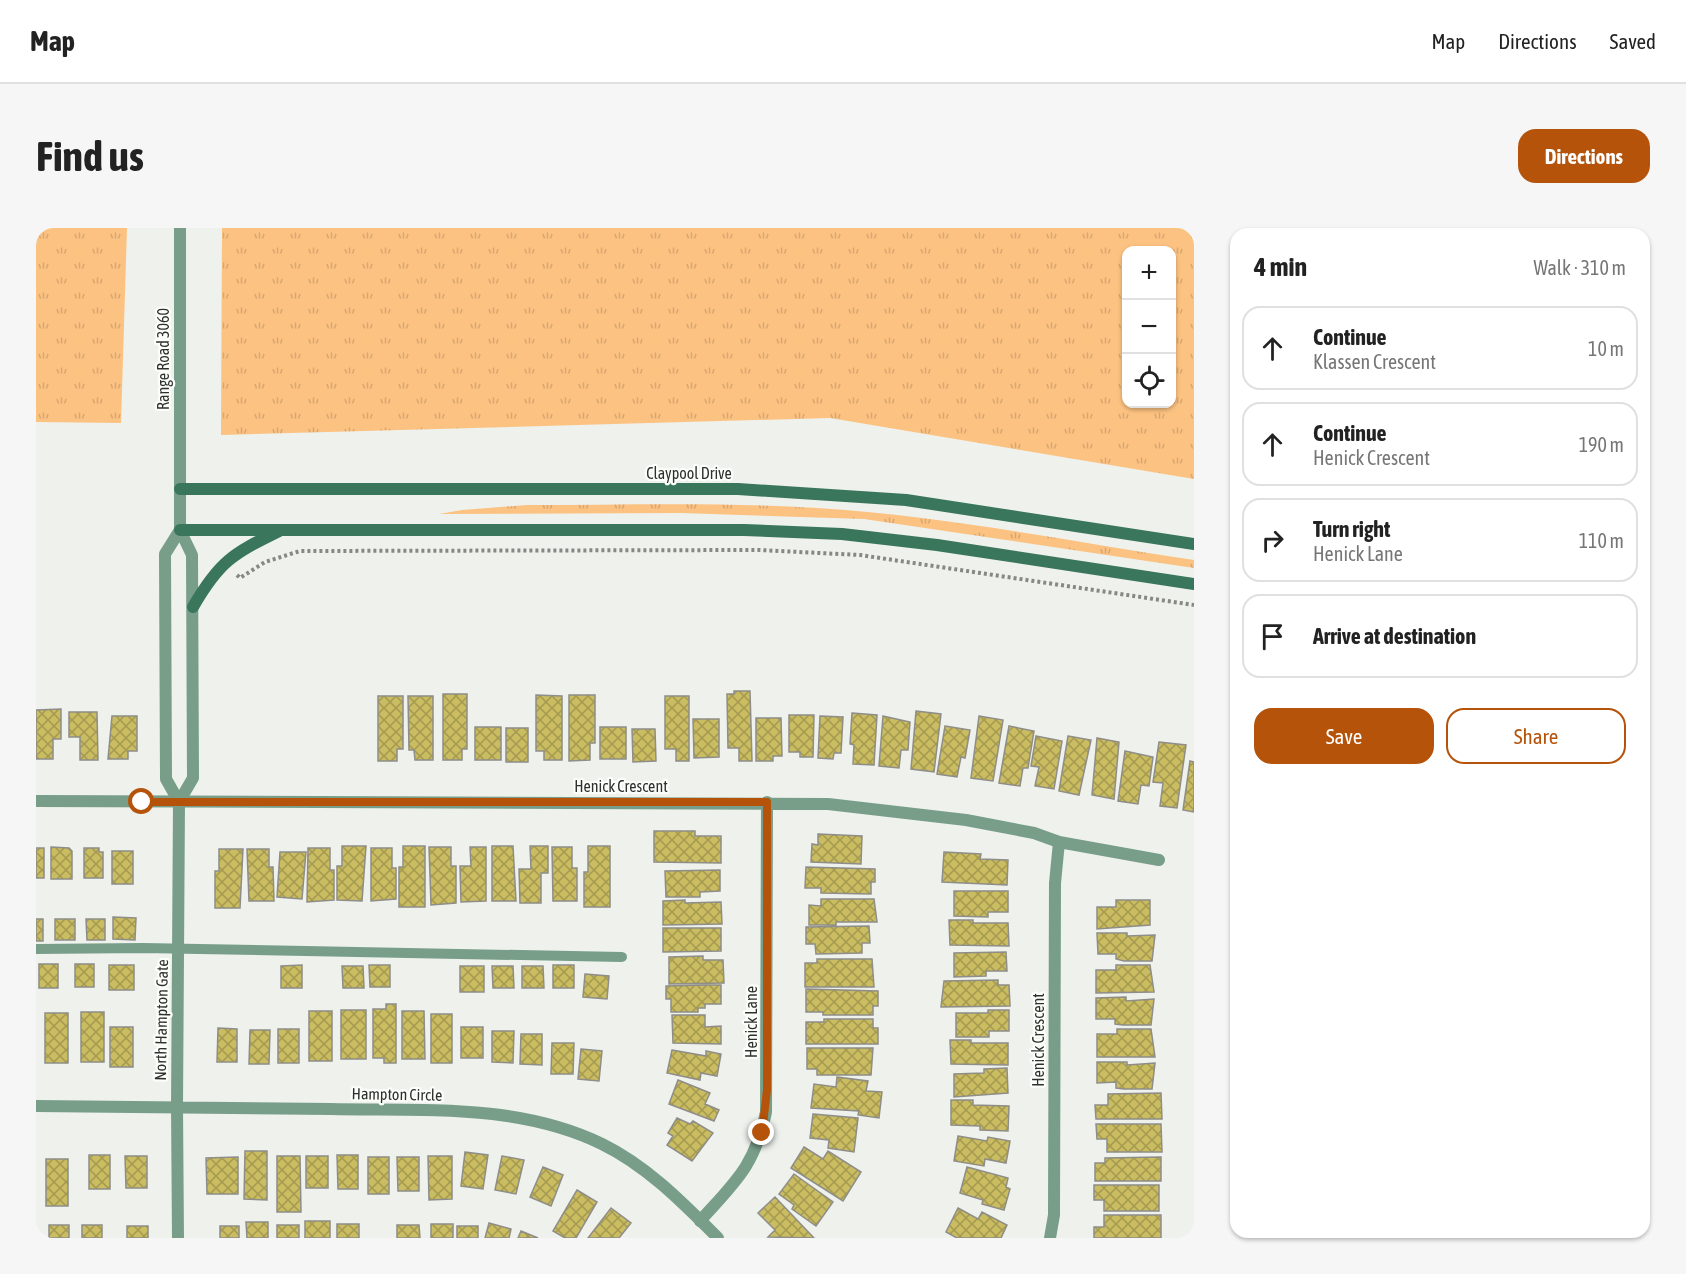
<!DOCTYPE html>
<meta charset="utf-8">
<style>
body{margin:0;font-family:"Asap Condensed",sans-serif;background:#f6f6f6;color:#222}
.controls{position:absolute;right:18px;top:18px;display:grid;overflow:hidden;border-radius:12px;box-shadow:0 2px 4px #0004}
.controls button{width:54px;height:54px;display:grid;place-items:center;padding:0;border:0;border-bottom:2px solid #e0e0e0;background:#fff;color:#222;font:30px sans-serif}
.stop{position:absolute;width:18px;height:18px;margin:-14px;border:4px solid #b45309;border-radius:50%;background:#fff}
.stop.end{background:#b45309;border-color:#fff;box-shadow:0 2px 6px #0008}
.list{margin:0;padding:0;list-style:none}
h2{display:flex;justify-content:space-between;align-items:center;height:78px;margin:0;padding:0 24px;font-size:26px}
h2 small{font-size:20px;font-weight:400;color:#767676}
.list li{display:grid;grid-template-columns:39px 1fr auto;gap:18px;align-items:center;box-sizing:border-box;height:84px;margin:0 12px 12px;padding:0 12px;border:2px solid #e0e0e0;border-radius:18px}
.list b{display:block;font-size:22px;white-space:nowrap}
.list p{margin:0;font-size:20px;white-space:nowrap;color:#767676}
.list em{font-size:20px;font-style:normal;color:#767676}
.actions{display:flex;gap:12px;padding:18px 24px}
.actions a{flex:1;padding:14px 0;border:2px solid #b45309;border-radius:18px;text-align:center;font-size:21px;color:#b45309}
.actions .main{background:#b45309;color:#fff}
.icon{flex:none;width:33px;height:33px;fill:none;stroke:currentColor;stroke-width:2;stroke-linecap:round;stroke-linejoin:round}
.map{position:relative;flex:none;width:1158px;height:1010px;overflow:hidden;border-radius:18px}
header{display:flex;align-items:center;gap:36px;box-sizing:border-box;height:84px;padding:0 30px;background:#fff;border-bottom:2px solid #e0e0e0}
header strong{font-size:28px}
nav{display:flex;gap:33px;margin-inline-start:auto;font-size:21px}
.intro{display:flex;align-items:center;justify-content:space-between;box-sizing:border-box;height:144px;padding:0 36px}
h1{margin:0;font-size:42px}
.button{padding:15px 27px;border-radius:18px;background:#b45309;color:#fff;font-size:21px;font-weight:700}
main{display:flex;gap:36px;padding:0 36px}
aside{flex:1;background:#fff;border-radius:18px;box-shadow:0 2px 4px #0004}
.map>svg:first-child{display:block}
.grass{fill:url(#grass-tufts);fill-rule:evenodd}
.building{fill:url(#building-cross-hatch);stroke:#8e8d88;stroke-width:1.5}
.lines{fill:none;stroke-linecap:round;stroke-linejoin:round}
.path{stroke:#868884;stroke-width:4;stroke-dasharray:3 3;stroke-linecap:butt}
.service{stroke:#789e8a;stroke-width:10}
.minor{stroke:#789e8a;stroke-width:12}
.tertiary{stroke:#789e8a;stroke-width:12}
.secondary{stroke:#3a765b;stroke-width:12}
.route{stroke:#b45309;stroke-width:8}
.labels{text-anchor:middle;stroke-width:4.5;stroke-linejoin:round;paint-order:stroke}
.street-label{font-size:16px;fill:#2f302e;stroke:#fbfef9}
</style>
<header>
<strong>Map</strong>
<nav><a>Map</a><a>Directions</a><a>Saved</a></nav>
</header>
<div class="intro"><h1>Find us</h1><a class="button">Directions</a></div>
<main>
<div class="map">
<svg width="1158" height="1010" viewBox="0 0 1158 1010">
<defs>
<pattern id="grass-tufts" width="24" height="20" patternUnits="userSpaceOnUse" patternTransform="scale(1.5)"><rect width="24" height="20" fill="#fcc281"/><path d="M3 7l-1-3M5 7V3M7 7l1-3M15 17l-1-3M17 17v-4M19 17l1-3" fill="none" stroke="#d8a770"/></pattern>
<pattern id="building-cross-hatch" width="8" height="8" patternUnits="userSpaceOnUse" patternTransform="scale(1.5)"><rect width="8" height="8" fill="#cabc60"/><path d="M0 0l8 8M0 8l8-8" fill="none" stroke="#a49950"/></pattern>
</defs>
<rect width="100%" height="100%" fill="#eef1ec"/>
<path class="grass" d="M0 0H91L85 195 0 194Z
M186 0H1158V251L794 190 185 207ZM1090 22H1136V176H1090Z
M491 277C588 277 685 274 781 280 908 288 1033 313 1158 332V340L828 291 645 285 403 286 426 282Z"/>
<path class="building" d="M698 463H714L716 533H703V520H692L691 466H698Z
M407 466H431V521H426V532H407Z
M500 467 526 468V532H508V523H500Z
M533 467H559V515H554V532L533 533Z
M342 468H367V521H361V533H342Z
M372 468H397V532H379L378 522H373Z
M629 468H653V533H640V521H629Z
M25 481V511H17V531H0V482Z
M880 483 905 486 898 544 875 541Z
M33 484H61L62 532H44V509H33Z
M816 485 841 487 838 537 817 536 818 517 814 516Z
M753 487H778L777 529H764V524H753Z
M76 488H101V523H92V531H72Z
M784 488 807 489 805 525H798L797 531 782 530Z
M847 488 874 494 872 522H865L863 540 843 538Z
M943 488 967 492 957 553 935 550Z
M720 490H745L746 528H737V533H720Z
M657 491H683V529L658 530Z
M909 498 934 502 929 530 925 529 921 549 901 546Z
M973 498 998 503 992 540H987L984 558 963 555Z
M439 499H465V532H439Z
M564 499H590V531H564Z
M470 500H492V534H470Z
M596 501H619L620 533 597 534Z
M1000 508 1026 513 1018 561 999 558 1003 539 995 538Z
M1032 508 1055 512 1043 567 1023 563Z
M1061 510 1083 514 1078 571 1056 567Z
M1123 514 1150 517 1141 580 1124 578 1127 555 1117 554Z
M1089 523 1117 529 1113 558 1105 557 1102 576 1082 573Z
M1154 533 1158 534V584L1147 582Z
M618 603H659V608H685V635L618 634Z
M782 606 826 608 825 636 775 634 776 616 782 617Z
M306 618H330L326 673 301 672V638H306Z
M367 618H389V679H363V639H367Z
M456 618H477L480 673H456Z
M494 618H512V645H505V675H484L483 641H495Z
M552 618H574V679H548V644H552Z
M15 619 33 620 36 623V651H15Z
M393 619H415V638H420V675L395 677Z
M434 619H450V673L425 674 424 638H435Z
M516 619H536V640H541V673H517Z
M0 620H8V650H0Z
M48 620H63V624H67V650H48Z
M272 620H294V642H298V672L271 674Z
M335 620H356V640H360V671L335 673Z
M183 621H207L204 680H179V643H183Z
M211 621H233V639H237L238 673H213Z
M76 623H97V656H76Z
M244 624H270L266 671 241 669Z
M908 624 945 626 944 631 972 632 971 657 906 654Z
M770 639 839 641V654H835V666L785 665V660H769Z
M684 642V663L664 664V669H630L629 643Z
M918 663H972V684H952V689L918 688Z
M785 671H838L841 694H800V697H773V677L785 678Z
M649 672V675L685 674 686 696 627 697V673Z
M1080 672H1114V697L1061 701V679H1080Z
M77 689 100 690 99 712 77 711Z
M0 691H7V713H0Z
M19 691H39V712H19Z
M50 691H69V712H51Z
M913 692H937V695H972L973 718 914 717Z
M833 698 834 715H826V725L780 726 779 716H770V699Z
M627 700H685V723L627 724Z
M1061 705H1091V708L1119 707 1116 733H1088L1080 731V726H1062Z
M970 724 971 743H950V748L918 749V725Z
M667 728V732H687L688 755 633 756V729Z
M781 731H836L838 759H769V735H781Z
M3 736H22V760H3Z
M39 736H58V759H39Z
M73 737H98V762H73Z
M266 737V760H245V738Z
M333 737H354V759H334Z
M517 737H538V760H517Z
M1080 737H1114L1118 764 1060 765V742H1080Z
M306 738H327L328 760H307Z
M424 738H448V764H424Z
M456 738H477L478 760H457Z
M486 738H507L508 760H486Z
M549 746 573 748 571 771 547 769Z
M962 752V757H973L974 778 905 779 908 753Z
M670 757H685V776H669V780H662V784H635V771H630V758Z
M770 761 842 763V778H837V787H787V784H770Z
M1090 769V773L1118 771 1115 797H1087L1079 796V791H1060V770Z
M350 776H360V835H348V830H337V781H350Z
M305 782H330V831H305Z
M952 782H973V803H953V809H920V785H952Z
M273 783H296V833H273Z
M366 783H388L389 831H366Z
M45 784H68V834H45Z
M9 785H32V835H9Z
M395 786H416V835H395Z
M636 787H669V799L685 798V816L637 815Z
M788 791H837V800H842V816H770V794H788Z
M74 799H97V839H74Z
M425 799H447V830H425Z
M182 800 201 801V834H181Z
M242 801H263V835H242Z
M1081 801H1115L1119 829H1061V806H1081Z
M214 802H234L233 836H213Z
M456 803H478L477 835 456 834Z
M485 806H506V837L484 836Z
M914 812H935V815H972V837L915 836Z
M516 815H538L537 846H515Z
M771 820H837L835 847H781V841H771Z
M545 821 566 823 563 853 542 851Z
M636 822 670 828V823L685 826 681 848 665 845 664 852 631 845Z
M1061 834H1091V837L1119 835 1116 861H1088L1080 860V854L1061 855Z
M971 840 972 865 918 869V846L948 845V841Z
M801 849 832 853 830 863 846 864 843 890 822 887 823 883 775 880 778 856 800 859Z
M642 852 674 865 669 876 683 882 678 893 633 876Z
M1125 865 1126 891H1060L1059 877H1072V866Z
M915 872H937V877L973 878 972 903 944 902V898L915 897Z
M777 886 822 890 818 924 792 920 793 912 774 910Z
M641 890 654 896 657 893 677 905 656 933 631 917 637 908 632 905Z
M1060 896H1125L1126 924H1071V911H1061Z
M922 908 951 913 952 909 974 913 970 935 949 931 948 938 918 933Z
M768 919 787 931 792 923 825 944 807 973 755 940Z
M209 923H231V972L208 971Z
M429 924 452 927 447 961 425 958Z
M53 927H74V961H53Z
M301 927H322V961H302Z
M89 928H111V960H90Z
M241 928H264L265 984H241Z
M270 928H292V960H270Z
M392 928H416V971L393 972Z
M466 928 488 932 480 966 459 962Z
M202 929V966H171L170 930Z
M332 929H353V966H332Z
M361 929H383V963H362Z
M1125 929V953H1059V935H1069V930Z
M10 931H32V978H10Z
M507 939 527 947 515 978 494 969Z
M931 939 972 950 970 959 974 961 968 982 946 976 947 972 924 965Z
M758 946 797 974 780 998 756 981 758 977 743 966Z
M1058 957H1123V983H1068V972H1058Z
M541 962 561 974 540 1010H529L517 1003Z
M739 969 778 1010 732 1009 739 1002 722 985Z
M575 980 595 995 583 1010H552Z
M922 980 942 991 946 984 971 997 965 1010H921L910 1004Z
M1068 987H1125V1010H1058V999H1068Z
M269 993H294V1010H269Z
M210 994H232V1010H211Z
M453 995 475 1001 473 1010H449Z
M301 996H323V1010H301Z
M395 996H417V1010H395Z
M13 997H33V1010H13Z
M46 997H66V1010H46Z
M241 997H263V1010H241Z
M361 997H383L384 1010H361Z
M91 998H112V1010H91Z
M184 998H203V1010H184Z
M421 998H442V1010H421Z
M485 1003 502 1010H482Z"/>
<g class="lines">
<path class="path" d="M201 347 204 350 229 334 264 323 723 322 824 327 1158 377"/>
<path class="service" d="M0 721 107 720 586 729"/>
<path class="minor" d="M144 261V0
M0 573 792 576 930 592 998 605 1023 614 1019 655 1018 987 1014 1010
M1023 614 1123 632
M141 879 142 1010
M664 993C699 954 719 938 730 884L731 574"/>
<path class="tertiary" d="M143 574 157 550 156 327 144 302V261
M0 878C98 879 196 880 295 881 386 883 482 875 566 916 611 938 647 975 682 1010
M141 879 143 574 130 551 129 326 144 302"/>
<path class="secondary" d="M144 261H702L870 272 1158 316
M144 302H708L806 306 901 317 1158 356
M157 379C183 334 196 326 243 303"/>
</g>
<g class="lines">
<path class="route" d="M106 574H731V862L726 905"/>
</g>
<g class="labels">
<g class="street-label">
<text transform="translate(127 131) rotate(-90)" y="6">Range Road 3060</text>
<text x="653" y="251">Claypool Drive</text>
<text x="585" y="564">Henick Crescent</text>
<text transform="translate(125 792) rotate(-89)" y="6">North Hampton Gate</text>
<text transform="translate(715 794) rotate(-90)" y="6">Henick Lane</text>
<text transform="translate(1002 812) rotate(-90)" y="6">Henick Crescent</text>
<text transform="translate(361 866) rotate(1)" y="6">Hampton Circle</text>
</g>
</g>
</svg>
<div class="controls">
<button>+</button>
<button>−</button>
<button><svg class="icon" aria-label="locate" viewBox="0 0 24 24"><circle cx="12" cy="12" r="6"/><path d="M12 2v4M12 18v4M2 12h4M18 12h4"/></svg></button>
</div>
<div class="stop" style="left:106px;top:574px"></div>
<div class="stop end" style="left:726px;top:905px"></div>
</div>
<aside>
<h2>4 min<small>Walk · 310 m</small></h2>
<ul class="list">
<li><svg class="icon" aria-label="ahead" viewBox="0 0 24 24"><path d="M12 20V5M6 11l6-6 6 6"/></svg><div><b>Continue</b><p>Klassen Crescent</p></div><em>10 m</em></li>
<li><svg class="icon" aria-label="ahead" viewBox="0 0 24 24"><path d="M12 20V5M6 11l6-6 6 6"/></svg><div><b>Continue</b><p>Henick Crescent</p></div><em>190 m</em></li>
<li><svg class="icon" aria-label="right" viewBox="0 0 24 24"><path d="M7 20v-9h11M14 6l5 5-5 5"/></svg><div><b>Turn right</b><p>Henick Lane</p></div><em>110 m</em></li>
<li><svg class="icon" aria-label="arrive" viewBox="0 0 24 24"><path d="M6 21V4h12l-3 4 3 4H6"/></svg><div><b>Arrive at destination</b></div></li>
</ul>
<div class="actions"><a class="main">Save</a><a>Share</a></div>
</aside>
</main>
